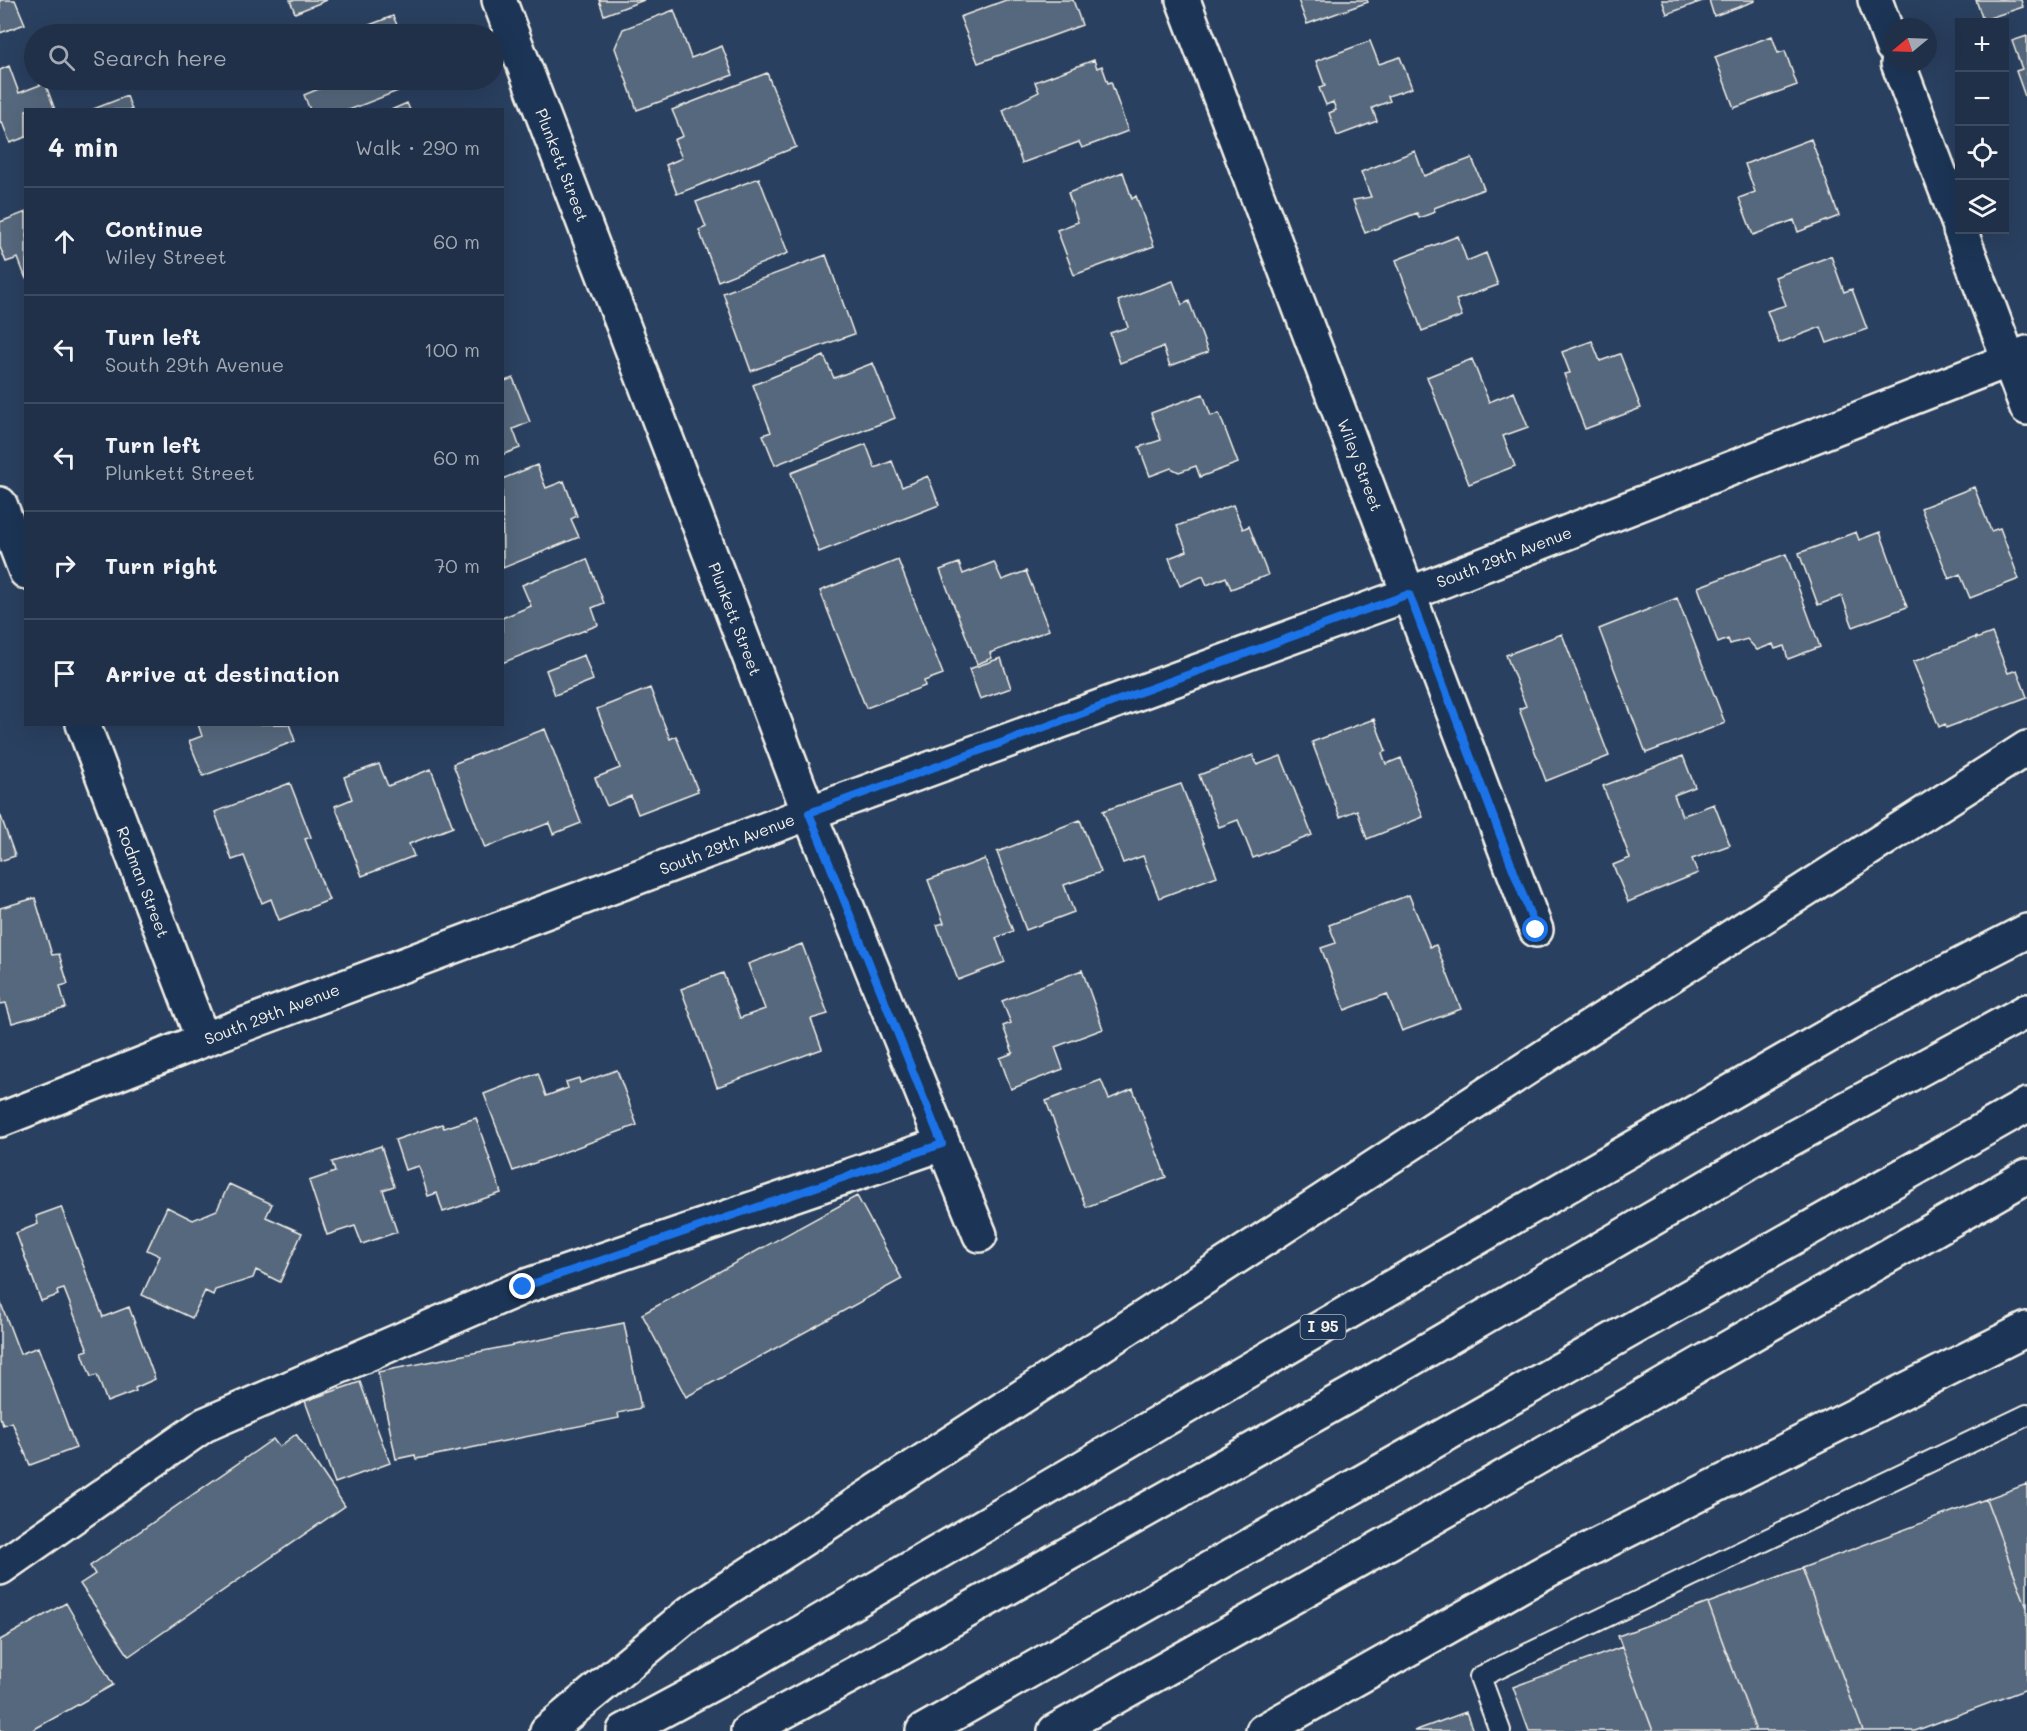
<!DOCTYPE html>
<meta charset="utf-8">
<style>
body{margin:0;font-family:Mali,sans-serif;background:#2d3c52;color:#f1f3f6}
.controls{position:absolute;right:18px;top:18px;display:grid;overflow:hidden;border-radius:0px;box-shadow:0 6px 24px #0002}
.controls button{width:54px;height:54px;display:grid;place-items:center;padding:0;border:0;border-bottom:2px solid #3d4b60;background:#203048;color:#f1f3f6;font:30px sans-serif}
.compass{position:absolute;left:1883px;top:18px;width:54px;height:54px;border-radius:50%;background:#203048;box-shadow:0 6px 24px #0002;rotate:251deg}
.stop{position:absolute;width:18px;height:18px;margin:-14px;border:4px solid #1a73e8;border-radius:50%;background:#fff}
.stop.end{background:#1a73e8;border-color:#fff;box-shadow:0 2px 6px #0008}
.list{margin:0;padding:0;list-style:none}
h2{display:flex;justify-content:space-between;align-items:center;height:78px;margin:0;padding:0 24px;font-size:26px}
h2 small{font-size:20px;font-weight:400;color:#a2a9b4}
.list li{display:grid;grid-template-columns:39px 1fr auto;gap:18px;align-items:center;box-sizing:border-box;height:108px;padding:0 24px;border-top:2px solid #3d4b60}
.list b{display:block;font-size:22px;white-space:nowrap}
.list p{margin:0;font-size:20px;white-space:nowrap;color:#a2a9b4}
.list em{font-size:20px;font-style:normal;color:#a2a9b4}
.icon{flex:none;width:33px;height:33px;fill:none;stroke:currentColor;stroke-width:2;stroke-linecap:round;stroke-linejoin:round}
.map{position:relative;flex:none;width:2027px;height:1731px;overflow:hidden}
.search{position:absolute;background:#203048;box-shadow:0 6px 24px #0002;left:24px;top:24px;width:480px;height:66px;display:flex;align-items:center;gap:15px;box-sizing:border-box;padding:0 21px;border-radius:33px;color:#a2a9b4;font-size:22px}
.panel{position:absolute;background:#203048;box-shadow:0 6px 24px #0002;left:24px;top:108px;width:480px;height:618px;border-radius:0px}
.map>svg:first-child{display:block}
.building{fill:#56677d;stroke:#f4f1e8;stroke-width:1.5}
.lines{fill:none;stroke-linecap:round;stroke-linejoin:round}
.service-casing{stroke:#f4f1e8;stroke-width:24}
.minor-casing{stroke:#f4f1e8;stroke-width:38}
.motorway-casing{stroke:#f4f1e8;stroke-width:38}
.service{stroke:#1d3557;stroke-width:20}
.minor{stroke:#1d3557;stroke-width:33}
.motorway{stroke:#1d3557;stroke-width:33}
.route{stroke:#1a73e8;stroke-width:8}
.labels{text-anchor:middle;stroke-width:4.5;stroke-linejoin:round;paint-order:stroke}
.shield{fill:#1d3557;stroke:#b4b9bc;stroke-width:1.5}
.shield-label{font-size:15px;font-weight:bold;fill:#f4f1e8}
.street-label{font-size:16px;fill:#f4f1e8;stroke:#1d3557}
</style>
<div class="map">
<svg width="2027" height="1731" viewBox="0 0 2027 1731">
<rect width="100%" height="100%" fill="#2a4060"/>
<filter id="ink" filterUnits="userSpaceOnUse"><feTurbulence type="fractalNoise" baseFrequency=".0167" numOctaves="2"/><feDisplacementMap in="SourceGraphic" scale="12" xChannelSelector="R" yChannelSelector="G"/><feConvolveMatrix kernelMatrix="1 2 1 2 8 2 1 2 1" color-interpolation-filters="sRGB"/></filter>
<g filter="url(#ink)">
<path class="building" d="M0 0H15L25 24 0 33Z
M290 0H327L295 13Z
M599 0H644L604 15Z
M1006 0H1073L1082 25 978 63 960 17Z
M1298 0H1367L1368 2 1307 24Z
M1662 0H1705L1667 14Z
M1709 0H1755V1L1714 16Z
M1976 0H2021L2023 7 1983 20Z
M674 10 691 58 722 46 733 75 637 110 615 48 623 29Z
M393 16 401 34H346Z
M1772 36 1778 53 1785 51 1797 85 1734 108 1715 57Z
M2027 36V102L2016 71 2022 69 2012 41Z
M1370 41 1379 64 1400 57 1412 88 1388 96 1390 101 1372 108 1377 121 1337 136 1329 113 1336 110 1333 102 1326 105 1319 88 1325 86 1316 61Z
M1094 60 1097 68 1102 66 1108 83 1111 82 1128 131 1082 148 1079 142 1022 163 1003 110 1039 92 1035 82Z
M9 66 19 93 45 83 55 110H26V137L10 143 2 122 0 123V70Z
M767 73 796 147 677 194 666 165 682 158 674 140 683 136 672 110Z
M332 80H426L349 110H310L304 95 333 83Z
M127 96 132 110H91Z
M407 103 410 110H391Z
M1811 139 1839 216 1798 232 1794 220 1753 235 1739 198 1755 192 1745 164Z
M1415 151 1424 176 1472 158 1484 189 1434 208 1435 212 1419 218 1417 213 1365 233 1353 200 1371 197 1361 172Z
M1123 172 1132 199 1136 196 1154 246 1074 275 1057 230 1078 222 1068 193Z
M759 178 788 253 718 281 699 230 706 227 696 202Z
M26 212V279L18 258 6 262 0 247V222Z
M1458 236 1467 261 1486 253 1498 285 1456 300 1462 316 1422 331 1396 260Z
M826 255 854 334 751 371 723 293Z
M1831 256 1844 292 1852 289 1867 329 1827 343 1821 327 1779 343 1767 311 1786 305 1775 277Z
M1173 281 1182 305 1189 301 1208 352 1170 366 1163 347 1120 363 1110 333 1128 327 1118 301Z
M1592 341 1600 361 1620 354 1641 408 1585 429 1564 374 1570 373 1562 352Z
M824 356 834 378 873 363 895 418 775 465 763 435 771 432 753 385Z
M1472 359 1489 402 1514 392 1528 427 1503 436 1515 466 1469 484 1427 377Z
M513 378 530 422 513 429 520 448 502 455V382Z
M1203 394 1211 416 1219 413 1238 463 1200 477 1196 466 1179 472 1171 468 1150 476 1139 447 1161 440 1151 413Z
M866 444 875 468 892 461 902 487 928 476 939 505 819 552 791 473Z
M537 465 546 488 564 481 577 516 571 519 579 537 503 568 502 479Z
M1974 487 1991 531 2000 528 2019 579 1970 598 1960 574 1949 579 1921 508Z
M1233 505 1243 529 1249 526 1268 575 1231 589 1226 577 1207 585 1203 576 1180 586 1169 558 1187 551 1177 526Z
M1856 532 1859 540 1880 532 1907 607 1853 627 1842 596 1818 605 1799 553Z
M1786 554 1820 647 1788 659 1784 646 1775 649 1773 644 1757 650 1747 639 1730 644 1728 639 1718 643 1698 587Z
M587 559 604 603 592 608 598 625 502 663V618L531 606 522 585Z
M898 560 943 674 924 681 925 686 866 708 820 591Z
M994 562 1002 580 1026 571 1049 630 990 653 992 658 977 664 940 570 959 563 963 574Z
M1677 598 1725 723 1646 753 1599 629Z
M1992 633 2008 673 2017 670 2027 697 1946 728 1945 724 1939 727 1913 662 1976 637V639Z
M1562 634 1609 756 1546 781 1519 709 1526 706 1506 655Z
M584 655 593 680 555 695 546 670Z
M1001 658 1011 688 980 699 969 669Z
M650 688 670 739 676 736 698 791 638 814 631 796 607 806 595 778 620 768 597 709Z
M1374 719 1386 751 1382 753 1386 764 1401 758 1423 817 1367 839 1357 810 1340 817 1312 742Z
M198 724H289L295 741 203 776 189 741 202 736Z
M545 729 581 823 553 834 549 823 485 848 453 764Z
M1253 755 1257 765 1281 756 1312 835 1253 858 1238 820 1219 827 1199 775Z
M1683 756 1695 787 1674 795 1682 816 1714 804 1730 845 1692 859 1698 873 1628 902 1613 865 1630 858 1603 786Z
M379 764 388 786 431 769 453 827 409 844 414 856 362 876 335 806 352 799 344 777Z
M290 783 311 837 305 839 329 900 279 920 271 899 262 903 244 856 232 860 215 812Z
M1181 784 1217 876 1159 898 1143 856 1123 863 1103 811Z
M0 814 15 856 0 861Z
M1080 820 1101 872 1064 885 1074 912 1026 930 997 852Z
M985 859 1013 931 996 938 1005 962 958 980 937 925 944 923 928 880Z
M1409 895 1430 947 1436 945 1461 1009 1402 1031 1387 994 1345 1010 1321 948 1336 943 1329 925Z
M35 898 52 955 59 954 68 984 60 986 66 1008 12 1023 6 1003 0 1004V908Z
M802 944 828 1014 811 1019 822 1049 717 1087 681 989 723 973 740 1018 765 1009 748 964Z
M1082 970 1103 1029 1055 1047 1063 1069 1011 1089 1000 1058 1013 1053 1003 1026 1011 1023 1002 1001Z
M617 1070 637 1125 513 1171 484 1094 538 1073 546 1096 568 1088 566 1082 579 1078 580 1083Z
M1101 1080 1109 1099 1133 1089 1166 1177 1086 1207 1046 1101Z
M476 1118 501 1193 443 1212 437 1193 428 1196 419 1166 405 1170 395 1140 442 1124 444 1128Z
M381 1146 394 1186 383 1190 397 1232 362 1244 355 1226 327 1235 309 1181 335 1172 332 1162Z
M229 1184 272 1204 266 1217 302 1233 280 1282 256 1270 253 1278 215 1290 213 1295 205 1291 192 1318 142 1295 160 1256 147 1250 167 1207 193 1220 217 1210Z
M857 1196 902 1279 686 1397 642 1314Z
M61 1207 103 1317 129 1307 155 1379 135 1388 136 1391 107 1402 97 1375 91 1377 82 1352 88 1350 64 1289 57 1291 58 1295 41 1301 16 1233 38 1224 36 1216Z
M0 1301 20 1354 38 1347 76 1448 30 1465 12 1422 3 1425 0 1417Z
M624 1323 641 1408 618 1413 619 1418 416 1459 415 1455 396 1459 378 1372Z
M360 1382 390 1463 335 1483 305 1401Z
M296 1434 345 1506 129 1656 80 1584 95 1574 90 1566 273 1439 279 1447Z
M2027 1484V1608L1986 1499Z
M1986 1499 2027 1608V1689L1915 1731H1863L1802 1568Z
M1802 1568 1863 1731H1756L1708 1603Z
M66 1603 113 1685 31 1731H0V1640Z
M1708 1603 1756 1731H1653L1618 1636Z
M1622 1647 1653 1731H1529L1513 1687Z
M1466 1712 1473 1731H1414Z"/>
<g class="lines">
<defs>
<path id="service" d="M1500 1731 1480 1677 2027 1415"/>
<path id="minor" d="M499 0 809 813 980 1235
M1183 0 1536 930
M1875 0 1892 46
M1898 63 1960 227
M1960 230 2027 408
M0 504 26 572
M83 724 203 1040
M0 1120 203 1040 809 813 1409 594 2027 353
M0 1568 204 1425 523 1287 942 1144"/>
<path id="motorway" d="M547 1731 691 1612 1573 1038 2027 748
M624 1731 734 1672 1305 1337 1873 1010 2027 931
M748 1731 887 1656 1355 1392 1774 1148 2027 1011
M923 1731 2027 1105
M1055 1731 1429 1520 2027 1176
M1263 1731 1550 1569 2027 1329"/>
</defs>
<use href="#service" class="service-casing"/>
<use href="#minor" class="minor-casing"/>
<use href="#motorway" class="motorway-casing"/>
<use href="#service" class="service"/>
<use href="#minor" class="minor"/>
<use href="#motorway" class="motorway"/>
</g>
</g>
<g class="lines" filter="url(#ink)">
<path class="route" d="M523 1287 942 1144 809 813 1409 594 1536 930"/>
</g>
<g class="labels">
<rect class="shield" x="1300.5" y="1315" width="45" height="24" rx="4.5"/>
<g class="shield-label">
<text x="1323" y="1332">I 95</text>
</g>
<g class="street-label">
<text transform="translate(562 165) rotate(69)" y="6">Plunkett Street</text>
<text transform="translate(1360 465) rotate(69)" y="6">Wiley Street</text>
<text transform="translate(1504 557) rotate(-21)" y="6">South 29th Avenue</text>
<text transform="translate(735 619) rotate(69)" y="6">Plunkett Street</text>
<text transform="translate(727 844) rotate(-21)" y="6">South 29th Avenue</text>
<text transform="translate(143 882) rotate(69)" y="6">Rodman Street</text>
<text transform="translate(272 1014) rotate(-21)" y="6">South 29th Avenue</text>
</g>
</g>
</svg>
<div class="controls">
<button>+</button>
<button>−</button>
<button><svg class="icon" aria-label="locate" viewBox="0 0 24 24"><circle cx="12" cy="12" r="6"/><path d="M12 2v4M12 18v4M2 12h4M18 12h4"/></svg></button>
<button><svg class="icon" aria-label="layers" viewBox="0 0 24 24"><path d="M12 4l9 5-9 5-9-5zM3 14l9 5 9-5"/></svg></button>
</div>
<svg class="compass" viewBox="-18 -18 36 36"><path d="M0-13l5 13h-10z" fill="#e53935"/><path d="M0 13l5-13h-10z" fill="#a2a9b4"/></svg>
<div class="stop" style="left:1536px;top:930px"></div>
<div class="stop end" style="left:523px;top:1287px"></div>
<div class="search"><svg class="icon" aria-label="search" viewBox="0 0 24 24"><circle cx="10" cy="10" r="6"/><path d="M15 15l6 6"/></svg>Search here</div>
<section class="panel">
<h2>4 min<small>Walk · 290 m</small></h2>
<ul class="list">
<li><svg class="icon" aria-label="ahead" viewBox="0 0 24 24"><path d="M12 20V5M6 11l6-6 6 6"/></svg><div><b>Continue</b><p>Wiley Street</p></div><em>60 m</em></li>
<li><svg class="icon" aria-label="left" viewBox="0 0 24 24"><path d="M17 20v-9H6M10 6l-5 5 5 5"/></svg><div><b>Turn left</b><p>South 29th Avenue</p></div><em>100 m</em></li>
<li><svg class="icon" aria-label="left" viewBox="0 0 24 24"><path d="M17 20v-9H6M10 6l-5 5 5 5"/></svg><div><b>Turn left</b><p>Plunkett Street</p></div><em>60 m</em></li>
<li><svg class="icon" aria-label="right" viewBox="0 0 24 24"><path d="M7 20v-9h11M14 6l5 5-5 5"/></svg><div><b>Turn right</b></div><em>70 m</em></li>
<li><svg class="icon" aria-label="arrive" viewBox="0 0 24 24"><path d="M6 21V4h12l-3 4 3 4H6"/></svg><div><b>Arrive at destination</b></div></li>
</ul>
</section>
</div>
